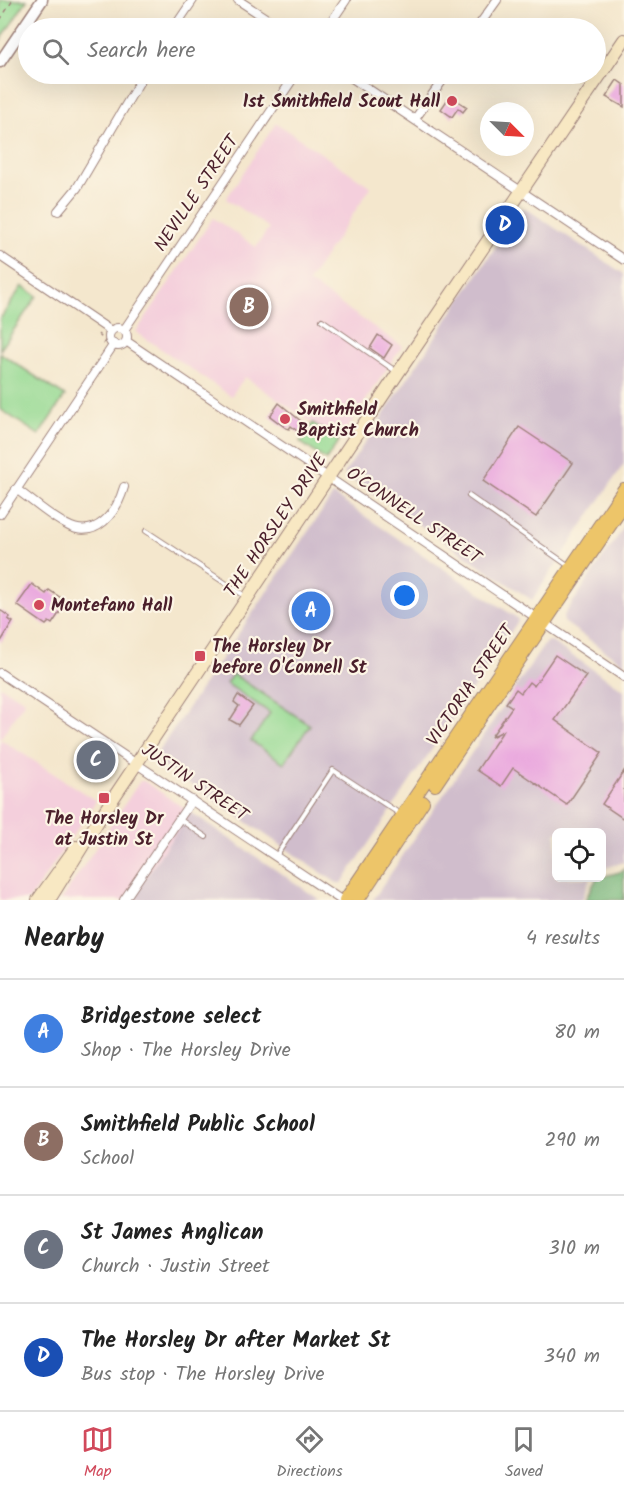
<!DOCTYPE html>
<meta charset="utf-8">
<style>
body{margin:0;font-family:Kalam,sans-serif;background:#f6f6f6;color:#222}
.controls{position:absolute;right:18px;bottom:18px;display:grid;overflow:hidden;border-radius:9px;box-shadow:0 6px 24px #0002}
.controls button{width:54px;height:54px;display:grid;place-items:center;padding:0;border:0;border-bottom:2px solid #e0e0e0;background:#fff;color:#222;font:30px sans-serif}
.compass{position:absolute;left:480px;top:102px;width:54px;height:54px;border-radius:50%;background:#fff;box-shadow:0 6px 24px #0002;rotate:114deg}
.you{position:absolute;left:405px;top:596px;width:21px;height:21px;margin:-15px;border:4px solid #fff;border-radius:50%;background:#1a73e8;box-shadow:0 0 0 9px #1a73e833}
.badge{display:grid;place-items:center;width:39px;height:39px;border-radius:50%;background:#d1495b;color:#fff;font-size:20px;font-weight:700}
.pin{position:absolute;translate:-50% -50%;border:3px solid #fff;box-shadow:0 2px 6px #0006}
.list{margin:0;padding:0;list-style:none}
h2{display:flex;justify-content:space-between;align-items:center;height:78px;margin:0;padding:0 24px;font-size:26px}
h2 small{font-size:20px;font-weight:400;color:#767676}
.list li{display:grid;grid-template-columns:39px 1fr auto;gap:18px;align-items:center;box-sizing:border-box;height:108px;padding:0 24px;border-top:2px solid #e0e0e0}
.list b{display:block;font-size:22px;white-space:nowrap}
.list p{margin:0;font-size:20px;white-space:nowrap;color:#767676}
.list em{font-size:20px;font-style:normal;color:#767676}
.icon{flex:none;width:33px;height:33px;fill:none;stroke:currentColor;stroke-width:2;stroke-linecap:round;stroke-linejoin:round}
.map{position:relative;flex:none;width:624px;height:900px;overflow:hidden}
.search{position:absolute;background:#fff;box-shadow:0 6px 24px #0002;left:18px;right:18px;top:18px;height:66px;display:flex;align-items:center;gap:15px;box-sizing:border-box;padding:0 21px;border-radius:33px;color:#767676;font-size:22px}
.sheet{height:510px;background:#fff}
nav{display:flex;justify-content:space-around;align-items:center;box-sizing:border-box;height:84px;border-top:2px solid #e0e0e0;background:#fff;font-size:16px;color:#767676}
nav a{display:grid;justify-items:center;gap:3px}
nav .on{color:#d1495b}
.map>svg:first-child{display:block}
.built{fill:#f4cfdc}
.industrial{fill:#d0bdcc}
.green{fill:#94d992;stroke:#6f7c5e;stroke-width:1.5}
.forest{fill:#77b97c;stroke:#606c54;stroke-width:1.5}
.building{fill:#e9a5de}
.lines{fill:none;stroke-linecap:round;stroke-linejoin:round}
.service-casing{stroke:#9f837c;stroke-width:6}
.minor-casing{stroke:#9f837c;stroke-width:10}
.tertiary-casing{stroke:#9f837c;stroke-width:13}
.secondary-casing{stroke:#9f837c;stroke-width:14}
.primary-casing{stroke:#9f837c;stroke-width:14}
.path{stroke:#9f837c;stroke-width:1.5;stroke-dasharray:4.5 4.5;stroke-linecap:butt}
.service{stroke:#fff;stroke-width:4}
.minor{stroke:#fff;stroke-width:8}
.tertiary{stroke:#fff;stroke-width:10}
.secondary{stroke:#f8e8c3;stroke-width:12}
.primary{stroke:#edc569;stroke-width:12}
.poi-dot{fill:#d1495b;stroke:#fcf5e5;stroke-width:2}
.labels{text-anchor:middle;stroke-width:4.5;stroke-linejoin:round;paint-order:stroke}
.poi-label{font-size:18px;font-weight:bold;fill:#4a1f2b;stroke:#fcf5e5;text-anchor:start}
.street-label{font-size:18px;fill:#4a1f2b;stroke:#fcf5e5}
</style>
<div class="map">
<svg width="624" height="900" viewBox="0 0 624 900">
<rect width="100%" height="100%" fill="#fcf5e5"/>
<filter id="ink" filterUnits="userSpaceOnUse"><feTurbulence type="fractalNoise" baseFrequency=".0167" numOctaves="2"/><feDisplacementMap in="SourceGraphic" scale="12" xChannelSelector="R" yChannelSelector="G"/><feConvolveMatrix kernelMatrix="1 2 1 2 8 2 1 2 1" color-interpolation-filters="sRGB"/></filter>
<filter id="wash" filterUnits="userSpaceOnUse"><feTurbulence type="fractalNoise" baseFrequency=".008" numOctaves="4" result="noise"/><feDisplacementMap in="SourceGraphic" scale="24" xChannelSelector="R" yChannelSelector="G"/><feGaussianBlur stdDeviation="1.35" result="paint"/><feColorMatrix in="noise" values="0 0 0 0 0 0 0 0 0 0 0 0 0 0 0 0 0 1.4 0 .05"/><feComposite in="paint" operator="in"/></filter>
<g filter="url(#wash)">
<rect width="100%" height="100%" fill="#f4e7cd"/>
<path class="built" d="M276 123 371 187 308 282 402 346 339 441 245 377 231 396 136 332 213 218 256 247 269 228 226 199Z
M0 686 25 701 0 739 96 801 29 900H0Z
M140 781H144L190 812 130 900H61Z"/>
<path class="industrial" d="M525 208 624 274V464L532 600 344 474 521 209Z
M333 495 517 618 518 621 342 883H337L156 761 155 756Z
M624 527V664L564 622 563 617Z
M550 641 624 690V862L602 869V832H556V878H590L582 900H373L546 642Z
M190 812 320 900H130Z"/>
<path class="green" d="M0 0H27L0 41Z
M22 286 37 296 0 350V319Z
M0 353 65 396 39 435 0 409Z
M313 423 339 441 326 460 300 442Z
M233 674 310 725 284 763 251 741 270 713 226 683Z"/>
<path class="forest" d="M624 869V900H585L597 878 620 872Z"/>
<g id="blocks">
<path class="building" d="M617 80 624 85V107L606 97Z
M450 96 467 107 463 112 458 108 452 117 441 109Z
M378 335 392 345 384 358 370 348Z
M279 403 307 426 301 434 291 426 289 429 286 428 270 416Z
M519 427 573 463 536 517 483 481Z
M32 584 46 594 49 590 61 598 58 602 61 604 59 607 62 609 52 624 49 622 46 625 17 605Z
M0 610 10 617 8 619 13 622 0 643Z
M555 655 586 676 555 720 602 753 567 805 513 768 501 786 477 770 503 731 491 737 512 707 506 703 516 689 521 693 529 682 534 686Z
M238 695 253 706 239 725 230 720 239 706 234 702Z
M91 751 107 761 109 764 105 770 86 759Z
M624 771V819L602 804Z"/>
</g>
</g>
<g filter="url(#ink)">
<use href="#blocks" fill-opacity="0" stroke="#9f837c" stroke-width="1.5"/>
<g class="lines">
<defs>
<path id="service" d="M322 320 397 372
M469 496 569 566
M146 531 245 596
M179 819 206 837
M276 856 333 770 400 814"/>
<path id="minor" d="M238 0 281 28
M174 28 193 0
M327 28 346 0
M477 28 497 0
M346 74 624 260
M415 119 447 74
M58 211 77 188 144 74
M0 256 111 331
M109 337a9 9 0 1 1 18 0a9 9 0 1 1-18 0Z
M124 330 296 74
M126 341 624 677
M16 489C33 501 49 516 67 525 96 541 117 512 124 487
M0 514 114 344
M0 673 341 900
M124 900 192 800"/>
<path id="tertiary" d="M0 62 42 0"/>
<path id="secondary" d="M38 900 76 847
M49 900 98 821 398 373 624 40"/>
<path id="primary" d="M435 785 624 505
M345 900 624 489
M358 900 423 802"/>
</defs>
<use href="#service" class="service-casing"/>
<use href="#minor" class="minor-casing"/>
<use href="#tertiary" class="tertiary-casing"/>
<use href="#secondary" class="secondary-casing"/>
<use href="#primary" class="primary-casing"/>
<path class="path" d="M0 20 13 0
M98 334 105 341 101 347"/>
<use href="#service" class="service"/>
<use href="#minor" class="minor"/>
<use href="#tertiary" class="tertiary"/>
<use href="#secondary" class="secondary"/>
<use href="#primary" class="primary"/>
</g>
</g>
<g class="poi-dot">
<circle cx="452" cy="101" r="6"/>
<circle cx="285" cy="419" r="6"/>
<circle cx="39" cy="605" r="6"/>
<rect x="194" y="650" width="12" height="12" rx="3"/>
<rect x="98" y="792" width="12" height="12" rx="3"/>
</g>
<g class="labels">
<g class="poi-label">
<text x="440" y="107" text-anchor="end">1st Smithfield Scout Hall</text>
<text x="297" y="415">Smithfield<tspan x="297" dy="21">Baptist Church</tspan></text>
<text x="51" y="611">Montefano Hall</text>
<text x="212" y="652">The Horsley Dr<tspan x="212" dy="21">before O'Connell St</tspan></text>
<text x="104" y="824" text-anchor="middle">The Horsley Dr<tspan x="104" dy="21">at Justin St</tspan></text>
</g>
<g class="street-label">
<text transform="translate(196 193) rotate(-56)" y="6">NEVILLE STREET</text>
<text transform="translate(414 515) rotate(34)" y="6">O'CONNELL STREET</text>
<text transform="translate(275 525) rotate(-56)" y="6">THE HORSLEY DRIVE</text>
<text transform="translate(470 685) rotate(-56)" y="6">VICTORIA STREET</text>
<text transform="translate(195 782) rotate(34)" y="6">JUSTIN STREET</text>
</g>
</g>
</svg>
<div class="controls">
<button><svg class="icon" aria-label="locate" viewBox="0 0 24 24"><circle cx="12" cy="12" r="6"/><path d="M12 2v4M12 18v4M2 12h4M18 12h4"/></svg></button>
</div>
<svg class="compass" viewBox="-18 -18 36 36"><path d="M0-13l5 13h-10z" fill="#e53935"/><path d="M0 13l5-13h-10z" fill="#767676"/></svg>
<div class="you"></div>
<div class="pin badge" style="left:311px;top:611px;background:#3f7fe0">A</div>
<div class="pin badge" style="left:249px;top:307px;background:#8d6e63">B</div>
<div class="pin badge" style="left:96px;top:760px;background:#6b7280">C</div>
<div class="pin badge" style="left:505px;top:225px;background:#1a4fb4">D</div>
<div class="search"><svg class="icon" aria-label="search" viewBox="0 0 24 24"><circle cx="10" cy="10" r="6"/><path d="M15 15l6 6"/></svg>Search here</div>
</div>
<section class="sheet">
<h2>Nearby<small>4 results</small></h2>
<ul class="list">
<li><span class="badge" style="background:#3f7fe0">A</span><div><b>Bridgestone select</b><p>Shop · The Horsley Drive</p></div><em>80 m</em></li>
<li><span class="badge" style="background:#8d6e63">B</span><div><b>Smithfield Public School</b><p>School</p></div><em>290 m</em></li>
<li><span class="badge" style="background:#6b7280">C</span><div><b>St James Anglican</b><p>Church · Justin Street</p></div><em>310 m</em></li>
<li><span class="badge" style="background:#1a4fb4">D</span><div><b>The Horsley Dr after Market St</b><p>Bus stop · The Horsley Drive</p></div><em>340 m</em></li>
</ul>
</section>
<nav>
<a class="on"><svg class="icon" aria-label="map" viewBox="0 0 24 24"><path d="M3 6l6-2 6 2 6-2v14l-6 2-6-2-6 2zM9 4v14M15 6v14"/></svg>Map</a>
<a><svg class="icon" aria-label="directions" viewBox="0 0 24 24"><path d="M12 3l9 9-9 9-9-9zM9 14v-3h6M13 9l2 2-2 2"/></svg>Directions</a>
<a><svg class="icon" aria-label="saved" viewBox="0 0 24 24"><path d="M7 4h10v16l-5-4-5 4z"/></svg>Saved</a>
</nav>
